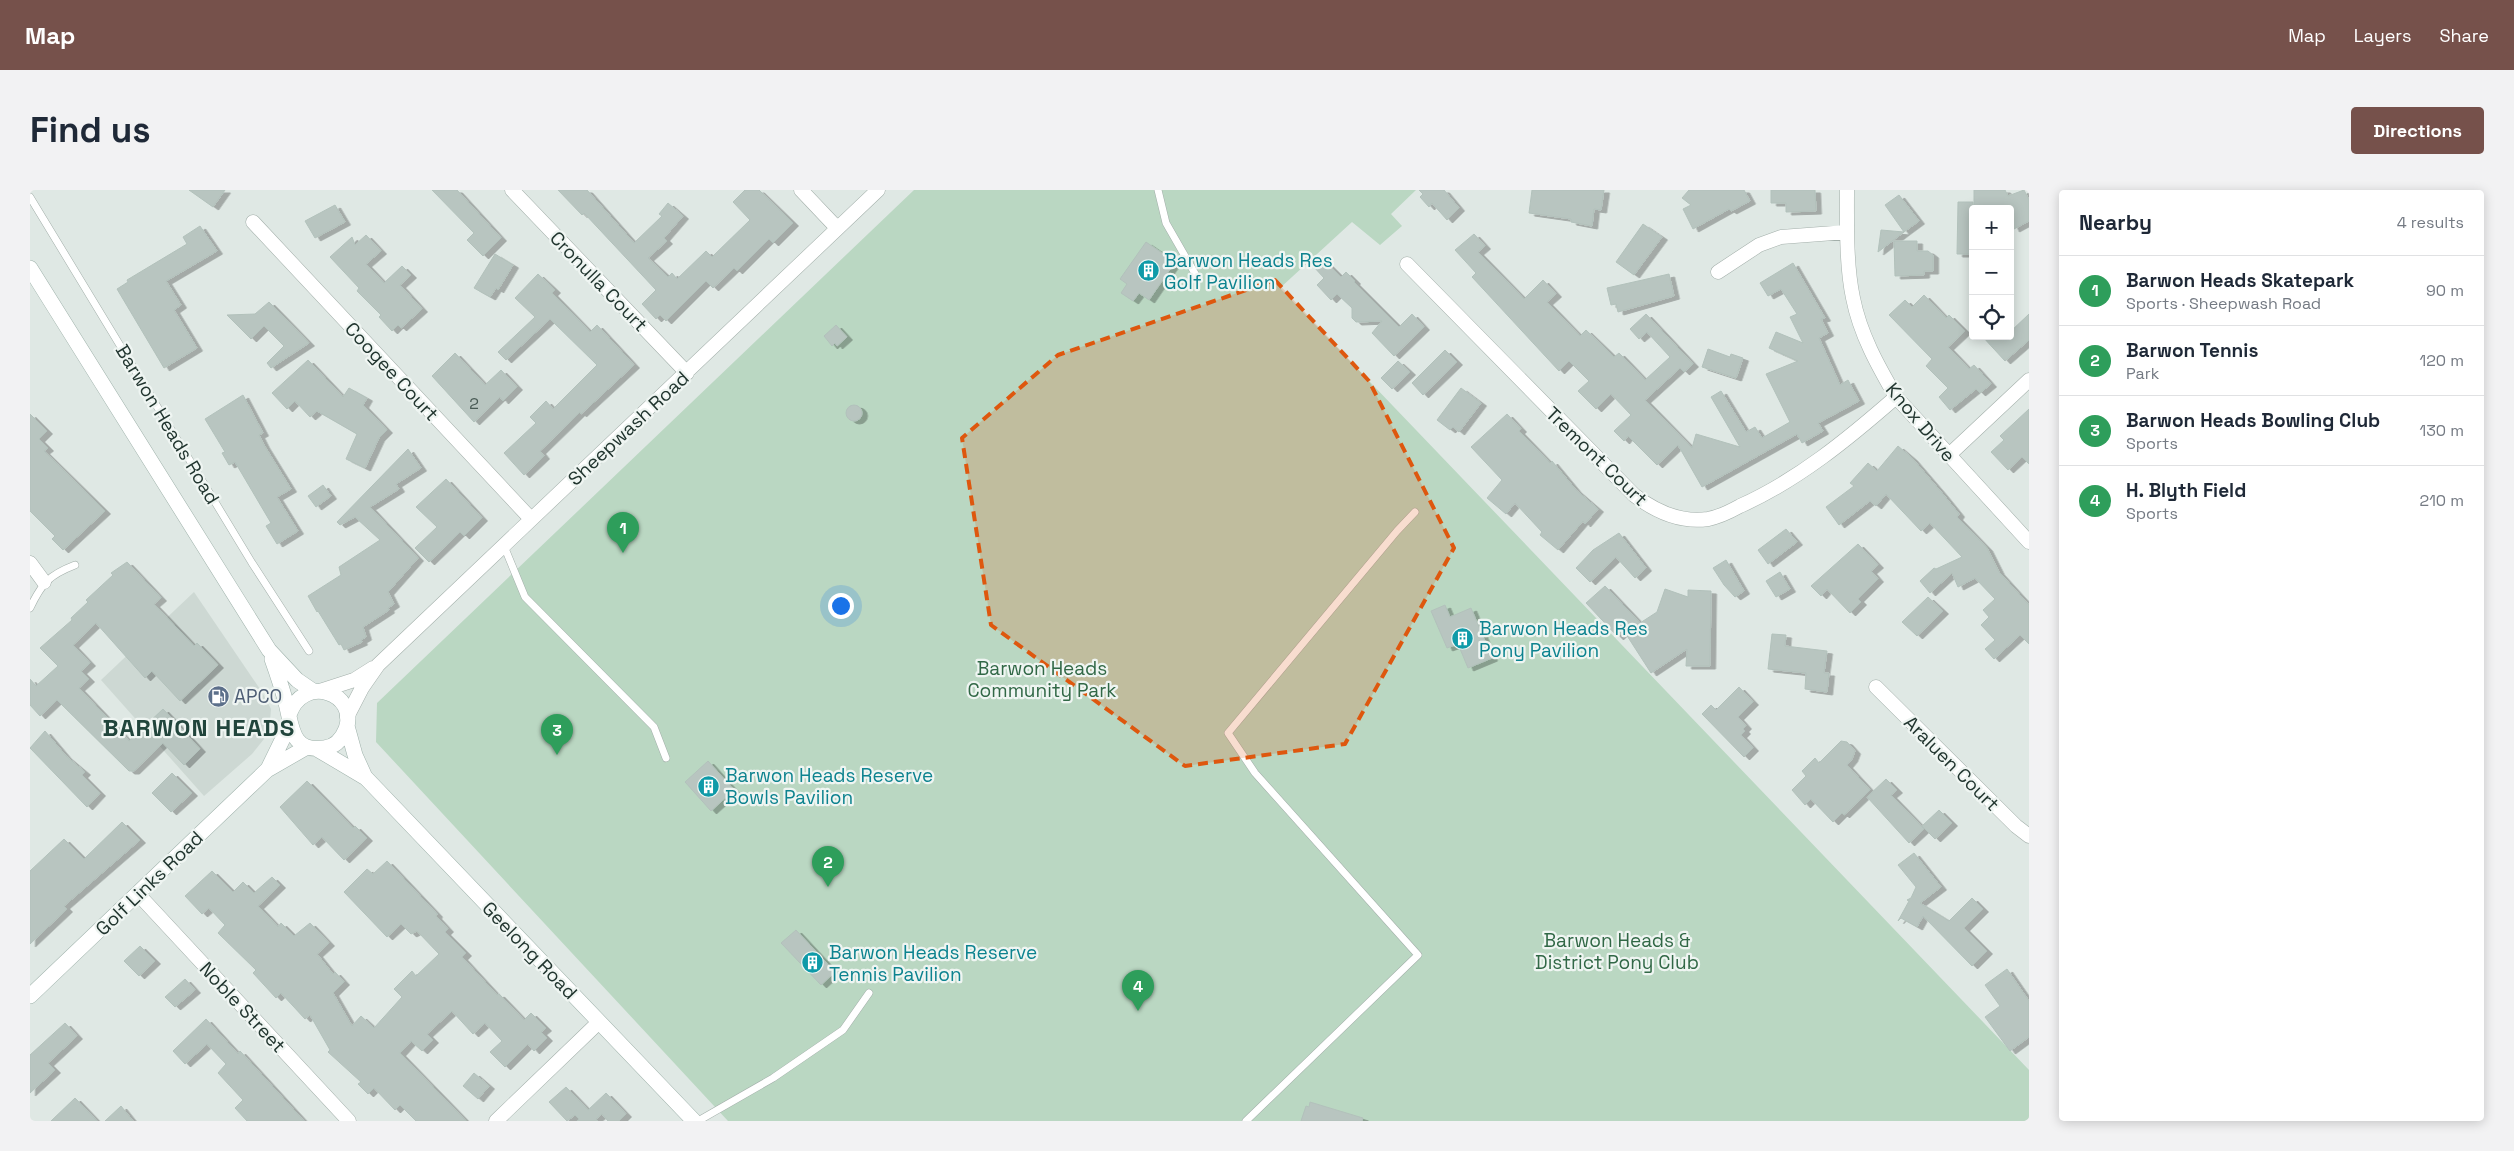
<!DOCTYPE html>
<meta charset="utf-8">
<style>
body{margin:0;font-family:"Space Grotesk",sans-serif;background:#f2f2f3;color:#1f2937}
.controls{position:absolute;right:15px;top:15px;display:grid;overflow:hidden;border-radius:5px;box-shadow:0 2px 12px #0003}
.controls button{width:45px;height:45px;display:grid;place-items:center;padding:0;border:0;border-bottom:1px solid #e0e1e3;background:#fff;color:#1f2937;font:25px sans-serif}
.you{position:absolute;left:810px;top:415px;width:18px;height:18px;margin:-12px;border:4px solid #fff;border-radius:50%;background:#1a73e8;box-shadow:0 0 0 8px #1a73e833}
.badge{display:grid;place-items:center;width:32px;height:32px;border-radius:50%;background:#76514b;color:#fff;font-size:16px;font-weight:700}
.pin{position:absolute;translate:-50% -41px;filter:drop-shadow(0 1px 2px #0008)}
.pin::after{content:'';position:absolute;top:26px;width:18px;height:15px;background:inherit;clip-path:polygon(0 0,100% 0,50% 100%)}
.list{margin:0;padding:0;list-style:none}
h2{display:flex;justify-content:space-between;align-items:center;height:65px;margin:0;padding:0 20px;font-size:21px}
h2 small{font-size:16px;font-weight:400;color:#747a83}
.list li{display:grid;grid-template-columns:32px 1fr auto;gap:15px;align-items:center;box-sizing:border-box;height:70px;padding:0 20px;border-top:1px solid #e0e1e3}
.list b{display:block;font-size:19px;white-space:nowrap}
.list p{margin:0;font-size:16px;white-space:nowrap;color:#747a83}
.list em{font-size:16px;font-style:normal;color:#747a83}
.icon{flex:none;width:28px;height:28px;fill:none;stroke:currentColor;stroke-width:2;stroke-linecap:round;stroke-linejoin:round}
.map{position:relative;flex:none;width:1999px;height:931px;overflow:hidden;border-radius:5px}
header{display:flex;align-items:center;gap:30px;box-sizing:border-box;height:70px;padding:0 25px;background:#76514b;color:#fff}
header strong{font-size:24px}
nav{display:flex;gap:28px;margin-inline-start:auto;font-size:18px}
.intro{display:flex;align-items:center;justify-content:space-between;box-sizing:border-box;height:120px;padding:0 30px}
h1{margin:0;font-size:35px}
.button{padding:12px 22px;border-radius:5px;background:#76514b;color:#fff;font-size:18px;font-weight:700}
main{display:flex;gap:30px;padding:0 30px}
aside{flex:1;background:#fff;border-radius:5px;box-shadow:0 2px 12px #0003}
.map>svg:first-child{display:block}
.built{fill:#cdd8d3}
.green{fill:#bad7c2}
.building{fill:#b8c5c0;stroke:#b2c1bb;filter:url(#shadow)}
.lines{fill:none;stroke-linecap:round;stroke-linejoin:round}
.lane-casing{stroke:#a3afaa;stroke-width:8}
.street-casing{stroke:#a3afaa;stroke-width:15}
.secondary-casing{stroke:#9fb2ab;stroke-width:16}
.lane{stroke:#fff;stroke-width:7}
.street{stroke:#fff;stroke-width:14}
.secondary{stroke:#fff;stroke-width:15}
.marked{fill:#de570e;fill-opacity:0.2;stroke:#de570e;stroke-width:4;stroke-dasharray:10 6;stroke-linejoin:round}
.labels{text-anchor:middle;stroke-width:4.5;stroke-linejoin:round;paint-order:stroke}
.number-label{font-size:16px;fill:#485a54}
.culture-label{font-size:19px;fill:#0d838f;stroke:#eff5f2;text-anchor:start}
.street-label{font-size:19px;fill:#223630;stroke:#eff5f2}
.park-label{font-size:19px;fill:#316846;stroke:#eff5f2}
.service-label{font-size:19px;fill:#4e5e75;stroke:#eff5f2;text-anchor:start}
.district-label{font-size:24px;font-weight:bold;letter-spacing:1px;fill:#21453c;stroke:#eff5f2}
</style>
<header>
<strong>Map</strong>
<nav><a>Map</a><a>Layers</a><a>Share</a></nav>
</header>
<div class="intro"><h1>Find us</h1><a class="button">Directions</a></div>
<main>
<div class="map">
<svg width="1999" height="931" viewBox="0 0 1999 931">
<defs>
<filter id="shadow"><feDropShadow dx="5.5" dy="3" stdDeviation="0" flood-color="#0004"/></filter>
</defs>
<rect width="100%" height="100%" fill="#dfe8e4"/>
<path class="built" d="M164 402 232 502 241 519 240 532 234 549 222 564 174 606 71 490Z"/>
<path class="green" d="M884 0H1386L1361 24 1372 36 1350 55 1322 32 1250 98 1999 880V928L1995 931H698L346 552 347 513Z"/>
<path class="building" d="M159 0H195L183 17Z
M402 0H427L471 48 453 66 437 50 444 43Z
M528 0H557L604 53 632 26 629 24 638 13 653 26 634 48 637 51 618 68 638 87 642 83 647 89 676 61 682 67 720 30 703 12 715 0H729L763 33 743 53 739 49 707 81 704 78 683 98 676 91 636 131 630 125 626 129 612 114 626 100 554 23 552 25Z
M1389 0H1414L1429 18 1417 30 1402 13 1399 17 1390 7 1393 4Z
M1502 0H1574L1571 20 1564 19 1562 36 1541 32V29L1499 23Z
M1659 0H1714L1720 11 1701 21 1699 19 1663 39 1653 19 1661 15 1652 8Z
M1741 0H1785L1786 21 1756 22V13H1741Z
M1944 0H1975L1978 6 1994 0 1999 10V31L1984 39 1980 30V19H1953L1958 16H1944Z
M1869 5 1889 31 1874 42 1855 15Z
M1928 12H1943V64H1927Z
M305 15 315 32 285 48 275 31Z
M1613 34 1632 47 1604 85 1586 72Z
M170 36 187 61 136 91 151 115 144 120 167 158 134 178 87 99 98 92 97 90 157 54 153 47Z
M1851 40 1874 42 1848 62Z
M1444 44 1455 56 1448 62 1494 109 1513 90 1526 104 1517 112 1550 146 1556 140 1584 167 1589 163 1615 190 1640 167 1617 142 1609 149 1600 139 1616 124 1663 174 1654 182 1650 178 1615 210 1662 258 1666 244 1710 257 1681 207 1691 201 1716 242 1725 237 1732 248 1760 232 1736 184 1768 171 1739 158 1746 142 1773 153 1760 127 1767 124 1751 99 1738 106 1730 93 1763 73 1795 128 1791 129 1798 143 1789 148 1810 195 1818 190 1829 211 1788 233 1793 241 1772 253 1767 244 1672 297 1648 255 1627 275 1598 246 1594 251 1584 241 1601 225 1581 204 1566 219 1548 201 1559 191 1539 171 1529 181 1442 87 1446 83 1425 60Z
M336 45 351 61 336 74 354 93 372 76 381 85 370 95 392 119 371 138 368 135 362 141 349 127 351 125 327 101 329 98 300 67 322 47 325 55Z
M1864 51H1887V61H1898L1903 65V81H1894V85L1865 86Z
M1116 52 1145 72 1119 110 1109 103 1103 111 1091 103 1097 94 1090 89Z
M465 64 483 75 468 100 466 98 460 107 444 98Z
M1292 68 1311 87 1316 82 1325 91 1324 92 1369 137 1382 124 1394 137 1364 166 1342 143 1352 131 1326 132 1322 128V118L1307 104 1301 110 1287 95 1294 88 1283 76Z
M508 84 525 100 522 103 560 142 567 135 604 175 551 224 550 222 510 261 514 266 494 285 474 263 506 233 500 227 516 211 523 219 567 175 520 129 476 170 468 162 505 127 485 108Z
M1639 84 1644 106 1588 122 1586 114 1581 115 1577 98Z
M1894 105 1916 128 1919 125 1935 141 1918 157 1939 179 1944 175 1961 194 1950 203 1946 199 1920 220 1909 207 1918 198 1896 176 1902 169 1859 125 1875 110 1882 117Z
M239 112 279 153 241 178 237 173 254 156 234 136 221 149 197 125 225 124Z
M1999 124V150L1975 171 1952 146H1980V142Z
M806 135 817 147 807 156 805 153 802 156 794 146Z
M1678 159 1700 167 1701 164 1713 168 1706 188 1672 177Z
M1415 160 1427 172 1393 205 1382 193Z
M425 163 455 195 471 180 487 197 473 211 470 207 444 232 402 186Z
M278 170 313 207 319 198 337 208 333 215 357 240 349 248 335 278 316 269 327 244 287 221 280 227 265 211 257 219 242 203Z
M1368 171 1380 182 1362 199 1351 188Z
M1431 198 1451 213 1429 242 1423 237 1420 240 1407 230Z
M213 205 233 243 229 245 234 255 261 299 247 307 268 341 247 354 236 336 241 333 205 272 199 275 192 263 195 262 175 229Z
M816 223a8 8 0 1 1 16 0a8 8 0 1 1-16 0Z
M1999 219V274L1992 267 1978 280 1961 262 1974 250 1970 246Z
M0 224 17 241 9 249 18 258 14 261 75 321 33 360 22 349 25 346 0 321Z
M1477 224 1491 239 1489 241 1520 273 1522 271 1546 300 1568 319 1555 334 1553 331 1528 360 1510 345 1512 342 1485 313 1476 324 1457 308 1472 290 1441 257Z
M1868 256 1882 268 1912 303 1929 324 1927 327 1957 358 1969 382 1999 415V454L1990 445 1964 469 1955 459 1965 450 1951 435 1959 427 1953 420 1965 409 1945 388 1928 397 1922 383 1900 403 1890 391 1904 378 1906 379 1932 367 1900 333 1891 341 1856 304 1846 316 1840 311 1809 335 1796 317 1824 296 1820 293 1838 273 1847 281Z
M378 259 391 278 366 294 369 299 340 317 388 368 358 402 364 414 358 418 359 420 333 437 336 447 331 450 332 452 314 460 311 454 309 455 288 421 287 422 278 406 311 385 309 377 350 350 325 327 310 335 307 332Z
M416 289 452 328 434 346 430 342 399 372 385 358 407 337 386 317Z
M293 295 301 306 286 317 278 306Z
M1756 339 1767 352 1738 374 1728 360Z
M1589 343 1616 378 1605 388 1586 367 1560 392 1546 378 1563 360Z
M1828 354 1848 375 1841 381 1848 389 1828 409 1831 412 1820 423 1797 399 1791 406 1781 396Z
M1696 370 1714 401 1705 407 1694 395 1683 378Z
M97 372 131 408 124 414 164 456 167 453 188 475 150 511 122 481 115 488 66 433 43 455 60 473 51 481 59 489 49 498 99 551 133 519 170 559 154 575 133 553 104 581H99L27 510 10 526 0 515V489L6 496 28 476 10 458 42 430 41 428 58 412 56 410 83 385 81 383Z
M1750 382 1760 399 1746 407 1736 391Z
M1575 396 1610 433 1627 422 1635 399 1658 407V400L1681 401 1680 476H1656L1657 459 1621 483 1594 441 1588 447 1556 413Z
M1898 407 1913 421 1887 446 1872 432Z
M1415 415 1420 427 1441 418 1462 468 1438 478 1428 454 1417 458 1401 421Z
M1742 444 1756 445 1755 456 1797 461 1794 483H1799L1797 502 1775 499 1776 483 1738 479Z
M1709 497 1723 512 1708 527 1716 536 1713 539 1715 541 1711 545 1723 558 1714 567 1672 524 1681 515 1686 520Z
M15 541 36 566 55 582 52 585 70 603 57 617 0 558Z
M1811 551 1817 552 1825 561 1822 569 1817 575 1840 600 1814 625 1812 623 1803 632 1781 609 1775 615 1762 600 1776 586 1772 581 1785 568 1789 573Z
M678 571 704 600 681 621 655 592Z
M142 583 162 603 141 622 122 603Z
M1856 589 1867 600 1861 605 1894 639 1879 653 1837 607Z
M277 591 323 638 325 636 337 648 314 670 292 647 283 655 250 617Z
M1909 620 1922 633 1905 649 1892 636Z
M92 632 110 650 34 716 37 719 0 754V681L34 649 54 669Z
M1884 663 1911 697 1890 713 1919 731 1942 708 1953 719 1934 738 1957 761 1942 776 1893 726 1887 737 1871 728 1868 731 1879 711 1877 710 1881 708 1886 697 1868 675Z
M357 671 407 724 406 726 418 739 415 742 436 763 432 767 467 805 469 804 494 830 501 823 516 838 511 842 517 848 504 861 498 854 475 877 460 862 472 851 455 833 443 844 422 821 397 844 403 850 392 861 381 851 370 863 436 931H386L370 915 365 920 344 898 338 904 328 894 331 892 298 862 300 860 280 825 275 829 251 803 246 808 223 783 226 780 188 743 195 735 179 718 172 724 155 706 182 681 203 702 213 692 224 703 242 687 250 695 228 716 248 737 251 733 264 746 280 733 299 753 287 764 303 784 305 782 314 792 303 803 322 836 331 826 344 838 372 807 364 799 382 781 386 786 409 764 387 741 381 744 371 734 357 747 314 702 337 679 343 684Z
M766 740 805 782 791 795 751 753Z
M110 756 125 771 109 786 94 771Z
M1977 779 1999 811V847L1980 861 1955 827 1970 816 1955 795Z
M155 789 165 800 145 817 135 807Z
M176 829 208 864 210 861 274 931H217L205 918 213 910 188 883 196 874 177 854 155 874 143 861Z
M35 833 47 846 18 873 25 880 0 903V865Z
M444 883 459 896 448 909 433 896Z
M536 897 558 920 576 903 596 924 589 931H578L572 924 566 929 568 931H547L549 929 545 925 537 931 519 912Z
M45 908 67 931H21Z
M1280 912 1333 928 1332 931H1271L1276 916 1279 917Z
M91 916 103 931H75Z"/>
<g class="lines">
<defs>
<path id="lane" d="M1128 0 1136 33 1167 87
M0 7 222 373 279 461
M474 356 495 407 624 537 636 568
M0 418C12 393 19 385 45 375
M668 931 743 888 813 840 839 803
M1216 931 1388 765 1225 583 1198 543 1367 341 1385 322"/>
<path id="street" d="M482 0 657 183
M771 0 807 38
M1817 0C1817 34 1816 75 1823 108 1830 144 1848 176 1866 207L1999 352
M223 32 501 329
M1377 74 1604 305C1626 322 1650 333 1678 329 1689 327 1701 321 1710 316 1768 290 1818 249 1866 207
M1688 82 1729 55 1751 47 1817 42
M1919 265 1999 190
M0 373 14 392
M1846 497 1986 636 1999 646
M290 501 324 490 343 478
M317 527 332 498 348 475 848 0
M108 704 319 931
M466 931 569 832"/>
<path id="secondary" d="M0 78 239 460 267 490 283 501
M242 469C247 483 252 498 256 513 262 536 261 563 294 558 305 557 312 549 316 539 329 503 273 483 259 525
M317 536 325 565 335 587
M287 559 336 588 664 931
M238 579 259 536
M0 806 237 580 277 557"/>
</defs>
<use href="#lane" class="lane-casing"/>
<use href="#street" class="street-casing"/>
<use href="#secondary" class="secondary-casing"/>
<use href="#lane" class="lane"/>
<use href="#street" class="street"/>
<use href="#secondary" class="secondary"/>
</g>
<path class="marked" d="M1245 90 1339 191 1424 358 1315 554 1155 576 961 435 932 248 1028 165Z"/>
<defs>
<symbol id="building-disc" viewBox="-11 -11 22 22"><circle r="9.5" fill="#0f9aa8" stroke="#eff5f2"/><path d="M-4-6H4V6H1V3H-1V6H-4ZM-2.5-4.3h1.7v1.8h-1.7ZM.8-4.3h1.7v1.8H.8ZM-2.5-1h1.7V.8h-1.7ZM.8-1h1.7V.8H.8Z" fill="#fff"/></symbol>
<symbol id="fuel-disc" viewBox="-11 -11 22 22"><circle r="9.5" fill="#5c6f8a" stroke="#eff5f2"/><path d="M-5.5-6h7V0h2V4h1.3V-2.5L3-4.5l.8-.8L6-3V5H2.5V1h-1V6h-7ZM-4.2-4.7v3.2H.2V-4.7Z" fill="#fff"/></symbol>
</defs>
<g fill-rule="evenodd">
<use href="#building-disc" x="1106" y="68" width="25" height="25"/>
<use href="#building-disc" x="1420" y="436" width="25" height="25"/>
<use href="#fuel-disc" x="176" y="494" width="25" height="25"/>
<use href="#building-disc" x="666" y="584" width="25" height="25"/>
<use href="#building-disc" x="770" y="760" width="25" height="25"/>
</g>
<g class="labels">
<g class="number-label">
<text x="444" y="219">2</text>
</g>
<g class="culture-label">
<text x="1134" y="77">Barwon Heads Res<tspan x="1134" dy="22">Golf Pavilion</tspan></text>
<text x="1449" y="445">Barwon Heads Res<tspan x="1449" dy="22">Pony Pavilion</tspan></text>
<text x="695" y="592">Barwon Heads Reserve<tspan x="695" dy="22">Bowls Pavilion</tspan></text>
<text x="799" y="769">Barwon Heads Reserve<tspan x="799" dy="22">Tennis Pavilion</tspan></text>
</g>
<g class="street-label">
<text transform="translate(569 91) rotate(46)" y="7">Cronulla Court</text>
<text transform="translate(362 181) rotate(47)" y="7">Coogee Court</text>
<text transform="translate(1891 232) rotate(50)" y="7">Knox Drive</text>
<text transform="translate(138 234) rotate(59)" y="7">Barwon Heads Road</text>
<text transform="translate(598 238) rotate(-43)" y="7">Sheepwash Road</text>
<text transform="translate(1567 266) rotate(44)" y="7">Tremont Court</text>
<text transform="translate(1922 573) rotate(45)" y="7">Araluen Court</text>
<text transform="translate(119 693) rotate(-44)" y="7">Golf Links Road</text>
<text transform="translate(500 760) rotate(46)" y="7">Geelong Road</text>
<text transform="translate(213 817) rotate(47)" y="7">Noble Street</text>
</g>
<g class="park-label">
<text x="1012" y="485">Barwon Heads<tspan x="1012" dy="22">Community Park</tspan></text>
<text x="1587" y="757">Barwon Heads &amp;<tspan x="1587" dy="22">District Pony Club</tspan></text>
</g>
<g class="service-label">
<text x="204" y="513">APCO</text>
</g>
<g class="district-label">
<text x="169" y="546">BARWON HEADS</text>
</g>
</g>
</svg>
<div class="controls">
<button>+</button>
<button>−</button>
<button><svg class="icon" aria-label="locate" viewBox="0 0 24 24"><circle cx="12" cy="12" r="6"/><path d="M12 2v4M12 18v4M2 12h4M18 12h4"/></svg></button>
</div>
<div class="you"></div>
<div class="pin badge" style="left:593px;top:363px;background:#2e9e5b">1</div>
<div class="pin badge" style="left:798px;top:697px;background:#2e9e5b">2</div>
<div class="pin badge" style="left:527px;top:565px;background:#2e9e5b">3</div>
<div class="pin badge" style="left:1108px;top:821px;background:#2e9e5b">4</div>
</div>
<aside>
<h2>Nearby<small>4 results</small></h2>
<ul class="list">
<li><span class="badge" style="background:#2e9e5b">1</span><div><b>Barwon Heads Skatepark</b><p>Sports · Sheepwash Road</p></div><em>90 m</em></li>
<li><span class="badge" style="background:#2e9e5b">2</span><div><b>Barwon Tennis</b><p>Park</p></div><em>120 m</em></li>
<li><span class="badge" style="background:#2e9e5b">3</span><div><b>Barwon Heads Bowling Club</b><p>Sports</p></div><em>130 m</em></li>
<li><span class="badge" style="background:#2e9e5b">4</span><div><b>H. Blyth Field</b><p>Sports</p></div><em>210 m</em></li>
</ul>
</aside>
</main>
